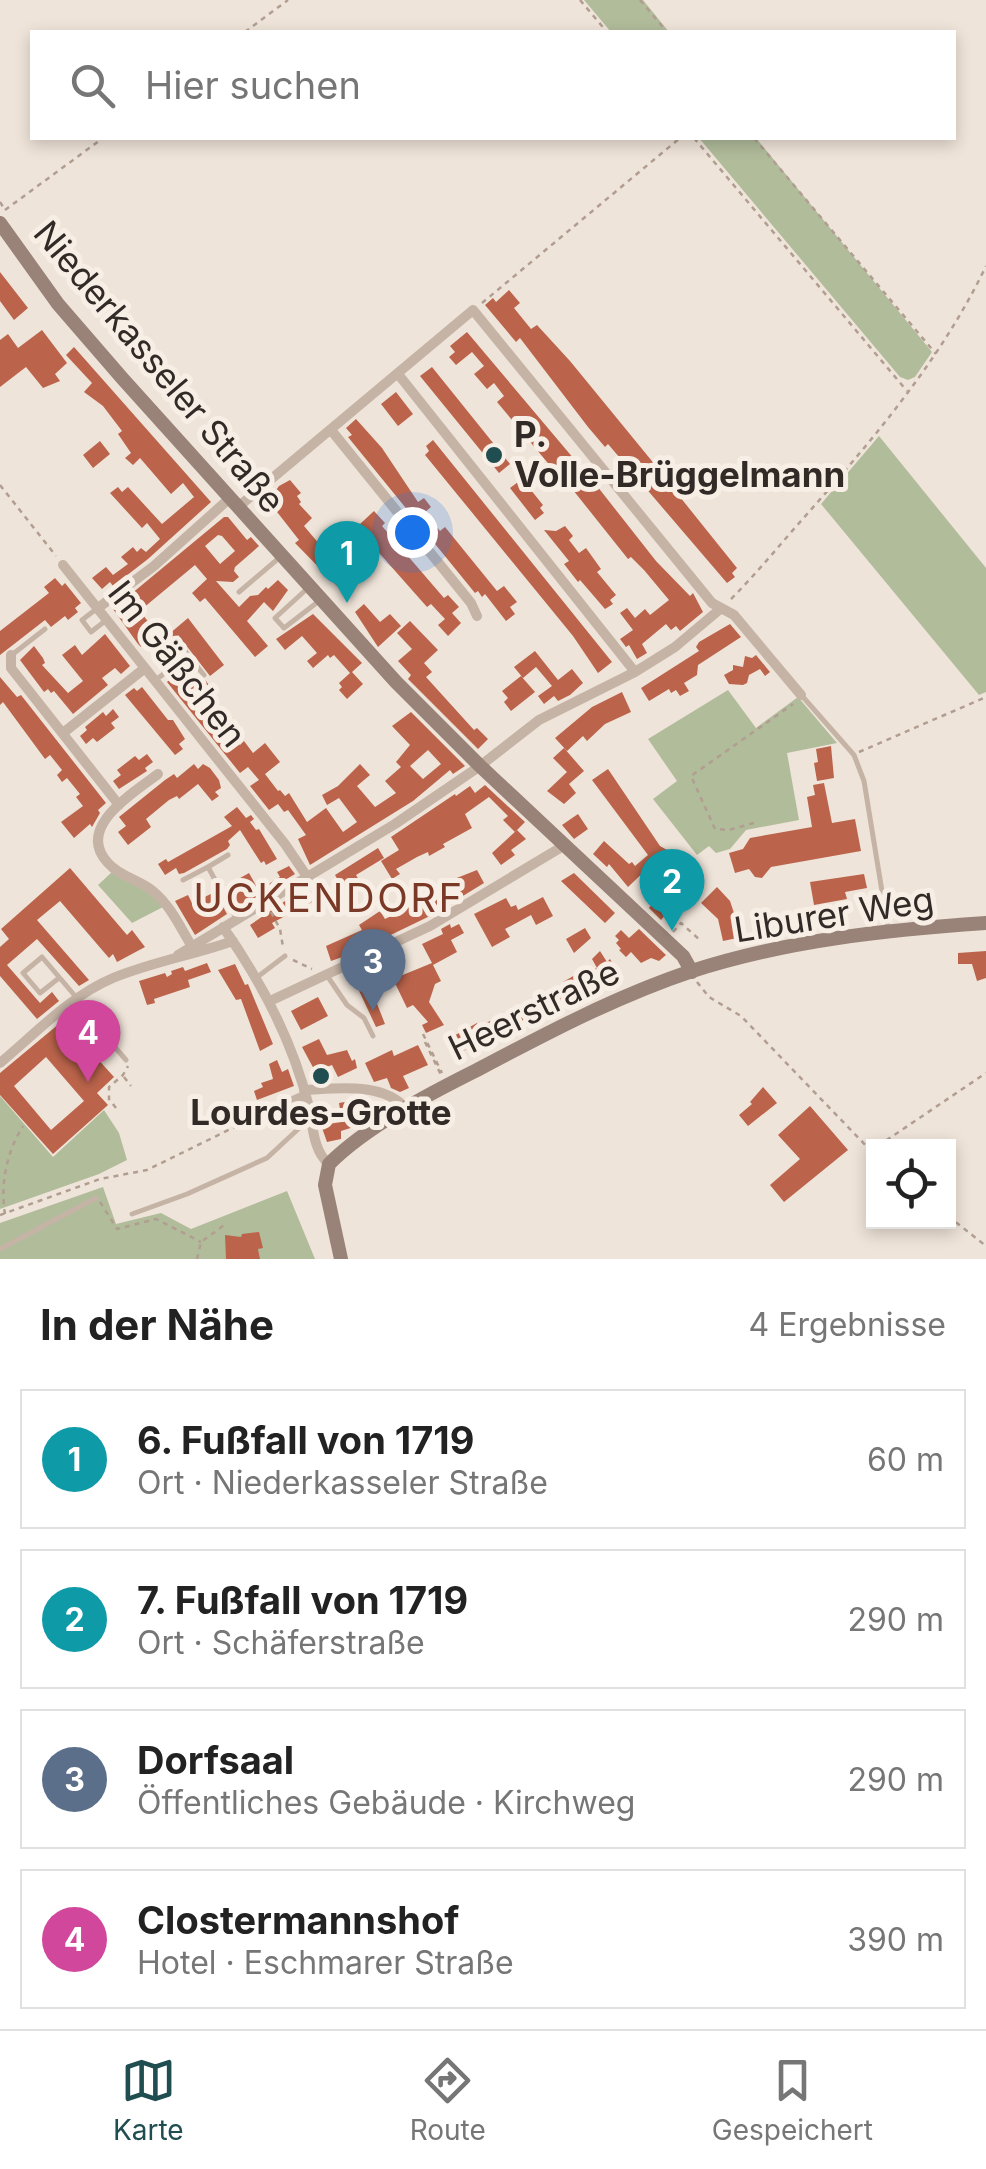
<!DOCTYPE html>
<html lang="de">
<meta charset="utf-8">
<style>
body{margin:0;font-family:Inter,sans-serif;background:#f6f6f6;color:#222}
.controls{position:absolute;right:30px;bottom:30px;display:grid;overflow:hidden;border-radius:0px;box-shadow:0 5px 15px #0003}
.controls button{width:90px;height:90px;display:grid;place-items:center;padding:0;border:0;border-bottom:2px solid #e0e0e0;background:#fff;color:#222;font:50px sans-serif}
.you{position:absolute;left:412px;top:532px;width:35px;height:35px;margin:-25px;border:8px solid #fff;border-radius:50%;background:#1a73e8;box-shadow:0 0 0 15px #1a73e833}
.badge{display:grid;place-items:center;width:65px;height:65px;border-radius:50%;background:#204d50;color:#fff;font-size:32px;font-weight:700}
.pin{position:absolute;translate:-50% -82px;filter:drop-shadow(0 2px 5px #0008)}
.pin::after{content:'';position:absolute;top:52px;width:35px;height:30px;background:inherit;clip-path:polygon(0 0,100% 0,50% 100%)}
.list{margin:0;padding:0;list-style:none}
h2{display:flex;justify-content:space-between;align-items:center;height:130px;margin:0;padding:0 40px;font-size:42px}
h2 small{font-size:32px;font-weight:400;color:#767676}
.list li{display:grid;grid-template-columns:65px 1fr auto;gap:30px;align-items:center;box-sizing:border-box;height:140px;margin:0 20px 20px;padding:0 20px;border:2px solid #e0e0e0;border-radius:0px}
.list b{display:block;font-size:38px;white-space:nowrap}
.list p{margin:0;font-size:32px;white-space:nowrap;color:#767676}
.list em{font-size:32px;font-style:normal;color:#767676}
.icon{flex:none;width:55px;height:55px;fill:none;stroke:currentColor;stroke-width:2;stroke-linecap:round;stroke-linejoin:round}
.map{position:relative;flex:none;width:986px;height:1259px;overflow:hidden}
.search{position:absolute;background:#fff;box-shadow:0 5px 15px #0003;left:30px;right:30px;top:30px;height:110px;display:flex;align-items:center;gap:25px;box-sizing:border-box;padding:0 35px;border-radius:0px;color:#767676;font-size:38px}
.sheet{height:770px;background:#fff}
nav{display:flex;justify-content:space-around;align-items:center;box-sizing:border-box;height:140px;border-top:2px solid #e0e0e0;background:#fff;font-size:28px;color:#767676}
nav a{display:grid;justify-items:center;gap:5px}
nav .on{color:#204d50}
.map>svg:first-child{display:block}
.green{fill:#b1bc9b}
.building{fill:#bb644b;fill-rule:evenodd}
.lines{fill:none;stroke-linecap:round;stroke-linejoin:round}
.path{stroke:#b19e91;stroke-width:2.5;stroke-dasharray:5 5;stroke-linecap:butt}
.lane{stroke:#c5b4a6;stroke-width:5}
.street{stroke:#c5b4a6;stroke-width:10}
.secondary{stroke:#998378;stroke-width:14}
.poi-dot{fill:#204d50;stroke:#f7eee5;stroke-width:4}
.labels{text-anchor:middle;stroke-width:10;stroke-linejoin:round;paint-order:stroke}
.street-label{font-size:35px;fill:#322a26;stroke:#f7eee5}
.poi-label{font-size:35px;font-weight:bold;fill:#322a26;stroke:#f7eee5;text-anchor:start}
.quarter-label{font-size:40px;letter-spacing:2.5px;fill:#7a3927;stroke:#f7eee5}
</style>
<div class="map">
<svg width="986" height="1259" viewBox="0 0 986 1259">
<rect width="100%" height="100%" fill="#efe4d9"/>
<path class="green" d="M584 0H643L669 32H611Z
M699 138H756L932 352 915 377 908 380 900 377Z
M879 436 986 568V692L979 695 821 504Z
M728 690 756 728 798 697 837 743 787 753 799 820 746 830 730 849 716 853 709 846 697 855 653 799 677 781 648 739Z
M112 872 148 891 163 907 132 923 98 885Z
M0 1096 53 1157 104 1110 119 1133 127 1160 99 1174 0 1209Z
M103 1187 116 1224 161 1213 191 1229 287 1191 315 1259H0V1223Z"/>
<path class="building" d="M0 272 28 308 14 320 0 301Z
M509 290 520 303 514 308 531 329 537 325 570 361 656 466 658 464 664 471 662 473 684 502 737 568 732 573 735 577 727 583 608 444 605 447 588 427 520 338 516 342 485 305 493 298 496 302Z
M42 330 67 363 55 374 60 381 43 388 26 367 0 387V340L8 334 18 348Z
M467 332 574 459 557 474 497 402 504 396 494 383 487 389 474 374 484 366 472 352 456 365 449 357 455 352 450 346Z
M74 347 211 502 148 559 113 586 110 582 102 589 92 578 106 567 113 575 128 564 121 557 133 547 137 552 141 548 146 552 160 539 147 523 142 528 110 493 118 487 122 492 128 487 162 524 194 497 183 483 171 494 140 458 133 465 125 458 131 453 118 434 122 431 103 406 84 392 92 383 66 355Z
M432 367 510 464 499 473 420 376Z
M396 392 413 414 398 426 381 404Z
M356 419 382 448 418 502 424 498 431 507 425 512 440 531 445 527 497 591 504 586 517 602 510 607 515 614 506 621 485 594 482 597 478 591 475 593 348 437 352 435 346 428Z
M433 440 612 662 598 673 573 636 425 455 429 451 426 446Z
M100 441 110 454 93 468 83 455Z
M586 472 656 561 690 596 693 593 703 612 680 631 676 626 671 630 666 624 642 644 647 653 637 659 629 645 626 647 620 639 633 630 620 613 627 608 635 618 645 609 650 615 669 600 644 570 631 557 628 559 569 485Z
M522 479 543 505 540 508 544 513 535 520 510 488Z
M290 480 301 493 297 496 301 502 299 504 312 518 304 526 354 585 344 593 295 543 299 540 270 503 277 497 274 493 279 486Z
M374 511 385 523 382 526 444 598 448 595 459 607 452 613 461 623 448 636 438 625 445 619 431 604 427 607 373 546 376 543 360 524Z
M224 517H228L247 540 251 537 259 546 235 567 234 571 239 577 233 582 216 581 239 607 250 596 258 595 266 587 268 589 278 580 288 590 273 611 264 602 247 621 268 646 255 657 205 598 200 602 192 593 207 579 195 565 142 609 146 613 143 615 162 640 188 618 224 665 210 676 178 635 172 641 178 652 162 665 147 643 141 647 138 644 113 609ZM218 535 222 536 235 551 220 564 205 546Z
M565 526 573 536 569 540 579 553 586 548 601 569 597 572 616 595 610 600 613 604 605 609 580 580 578 582 564 564 569 561 544 530 556 531Z
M55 578 62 586 65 583 81 603 75 608 78 612 68 620 65 616 51 627 45 620 0 655V631L49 593 44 587Z
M364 604 380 622 390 614 401 626 378 647 355 612Z
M313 614 362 663 352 672 363 684 347 699 339 690 342 687 339 683 350 673 334 655 330 658 328 655 313 668 307 661 317 653 302 636 285 650 276 639Z
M410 621 438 650 424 663 432 672 426 677 474 730 477 728 488 739 478 749 408 679 411 675 398 661 412 649 397 633Z
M730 624 741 637 698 665 697 675 684 683 689 691 680 696 676 690 671 693 669 689 649 701 641 688 699 651 696 647 699 642Z
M105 634 130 666 121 674 115 668 102 678 108 685 73 714 54 691 51 693 48 689 44 692 20 660 34 646 43 658 45 663 42 665 68 693 83 681 62 655 75 645 82 655Z
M535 651 558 680 572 669 583 683 570 695 558 701 554 696 544 704 538 696 552 686 536 667 523 678 514 667Z
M756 655 770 672 765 676 760 669 749 675 747 683 743 685 729 684 724 675 733 670V665L743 667 745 656 752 658Z
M180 672 188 682 196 675 206 681 211 688 204 694 231 725 227 728 240 745 244 741 253 753 265 743 280 762 265 774 278 791 280 790 285 796 289 793 307 822 326 808 343 832 357 822 339 798 327 805 322 795 338 786 360 764 370 775 357 786 375 807 396 793 385 781 401 767 396 762 410 745 392 726 411 712 465 766 453 774 450 770 413 801 310 865 298 839 306 835 288 810 284 812 278 804 269 810 250 786 259 780 248 767 240 773 167 682ZM428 750 441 764 423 779 410 766Z
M521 676 535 692 511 711 504 702 508 698 502 691Z
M0 677 17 697 21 695 106 803 98 810 100 813 92 827 90 824 74 838 61 822 83 806 76 797 80 794 67 778 62 782 57 775 62 770 50 755 45 759 3 702 0 705Z
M142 687 168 720H173L185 739 179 744 183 749 175 755 125 695 134 688 137 691Z
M622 692 631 712 605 724 587 741 583 736 567 751 555 738 592 707Z
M113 709 119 717 111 723 115 728 97 742 93 738 86 744 80 736 87 730 85 727 103 712 106 716Z
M831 746 834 778 817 781 814 763 818 762 816 749Z
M564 748 584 771 569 784 576 793 564 804 547 791 567 772 553 758Z
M147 754 153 762 145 768 147 771 119 789 113 781 121 775 117 770 135 756 139 760Z
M194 764 198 769 203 764 210 768 219 780 221 788 215 792 219 796 212 801 198 784 179 799 177 796 169 800 146 819 151 827 128 845 118 832 126 826 119 817 165 780 174 774 177 778Z
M608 769 660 846 667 850 628 887 609 864 607 867 593 854 604 841 629 864 632 862 635 866 648 855 592 780Z
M824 783 832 823 855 819 861 851 771 867 762 878 755 877 749 869 735 873 729 853 743 849 750 838 812 827 807 797 815 795 813 785Z
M485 785 525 822 515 832 503 820 508 816 489 797 465 814 472 828 443 844 445 847 429 856 428 852 417 857 396 869 400 874 392 879 381 861 399 850 391 837 455 794 456 796 470 786 475 793Z
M237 807 246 818 251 815 254 819 250 822 256 830 259 829 277 859 266 865 264 861 261 863 240 830 228 841 230 845 227 849 184 873 179 874 176 868 165 875 158 864 166 859 168 862 232 826 224 817Z
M578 814 588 829 574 839 562 825Z
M517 830 526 839 511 850 515 855 501 865 492 853Z
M378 848 384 858 356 875 359 880 344 890 335 875Z
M289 866 295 874 238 908 226 886 249 873 258 889 262 888 280 877 277 872Z
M70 868 127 935 132 930 145 947 117 962 113 954 109 958 60 901 37 920 89 980 79 986 37 939 7 965 40 1003 52 992 59 1001 37 1019 0 976V947L9 939 1 929Z
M477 870 484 883 432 915 372 944 369 940 346 947 348 955 331 961 326 946 362 930 359 925 380 911 385 919 447 889 444 883Z
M574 873 615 913 605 923 561 881Z
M864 874 867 888 845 892 847 899 814 905 810 882Z
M717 887 730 901 742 937 723 941 718 919 701 903Z
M215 892 227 914 195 935 175 901 188 895 192 903Z
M306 892 312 902 272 923 275 928 258 938 250 925 285 901 287 904Z
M658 895 672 908 676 904 683 910 673 921 666 914 661 920 649 908Z
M543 897 553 916 536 925 531 915 505 929 510 937 492 947 474 914 506 898 511 907 516 905 518 910Z
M450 924 451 928 459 924 464 933 451 940 457 952 433 965 441 981 435 984 429 1002 444 1025 426 1033 422 1025 428 1022 413 1005 407 1008 393 979 432 963 422 944 443 934 441 929Z
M585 928 591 938 574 953 566 939Z
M639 929 666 955 659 961 651 958 641 963 631 952 626 957 619 950 621 949 616 943 619 940 615 936 621 930 629 938Z
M600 951 607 962 610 959 618 973 599 984 592 970 597 968 592 959Z
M986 951V978L977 981 972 964H958V953Z
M207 963 211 972 188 980 190 987 154 999 155 1003 147 1005 139 981 165 973 167 977 172 974 171 971 183 967 185 971Z
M235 964 245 985 248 984 273 1044 260 1051 241 999 236 1000 218 970Z
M370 973 376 989 372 991 385 1024 376 1027 354 980Z
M575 975 585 993 551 1012 549 1008 455 1055 450 1038 477 1023 478 1025 488 1022 541 998 543 1002 566 989 563 982Z
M318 997 328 1016 301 1030 291 1011Z
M66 1018 70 1022 67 1025 114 1077 97 1093 108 1105 53 1154 0 1095V1073ZM46 1057 84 1101 51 1130 14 1086Z
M319 1039 327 1055 347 1050 352 1061 355 1059 357 1068 338 1077 332 1065 315 1071 302 1047Z
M418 1045 428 1065 403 1076 409 1088 400 1092 391 1088 387 1078 374 1082 365 1063 392 1050 394 1056Z
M277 1060 282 1072 288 1069 294 1086 257 1100 254 1091 263 1087 261 1083 273 1079 269 1064Z
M763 1087 777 1103 748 1126 739 1115 752 1104 750 1102Z
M362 1099 364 1112 358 1113 360 1125 341 1131V1139L327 1142 321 1125 342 1122 339 1103Z
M810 1106 848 1150 784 1202 770 1185 800 1159 778 1135Z
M259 1232 263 1248 258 1249 260 1259H226L225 1235 241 1237 242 1234Z"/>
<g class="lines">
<path class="path" d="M580 0 607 32
M640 0 667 32
M245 32 288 0
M694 138 907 391
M754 138 936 354
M0 202 5 210
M5 210 103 138
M482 303 680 138
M0 485 56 556
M731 599C758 572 782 542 808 513 875 437 942 358 986 266
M859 752 986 697
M754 823 729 830 715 829 691 776 793 704
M271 912 280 929 283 947
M673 932 681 923 701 941
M293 960 312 969
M697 982 709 997 741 1016 874 1154
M423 1034 442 1073
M425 1042 442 1077
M323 1067 329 1079
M124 1077 131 1086
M116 1108 109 1099V1087L123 1075 128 1066
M878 1146 986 1073
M100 1202 117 1229 156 1219 201 1242
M5 1214C0 1184 7 1151 23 1126
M0 1215 100 1179 147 1170 251 1119
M948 1216 986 1246
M197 1259 201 1242 227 1223"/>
<path class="lane" d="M309 587 275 618 284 628 319 601
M239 592 279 558
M95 610 82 620 91 632 105 621
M13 654 45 629
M188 655 204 675
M157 679 188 655 178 641
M803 697 854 755 864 781 888 928
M228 855 208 867 236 918
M183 880 208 867
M328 977 347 1005 364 1018 373 1036
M59 978 40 993 23 973 42 957 76 997
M256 978 285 956
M76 1002 126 1060
M132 1214 187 1194 267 1158 309 1119
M0 1249 96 1198"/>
<path class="street" d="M398 374 635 672
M331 430 471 603 477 616
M238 507 473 310 712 603 734 615 801 695
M63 565 285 844 308 878
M98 608 154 566 230 498
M11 655V668L119 805
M63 733 145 668
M158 774C135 792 74 827 108 863 120 877 141 880 154 892 172 907 182 931 194 950
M223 927C261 981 293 1042 309 1107 313 1126 313 1151 329 1164
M178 955 395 824 480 766 539 720 635 672 675 647 719 610
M270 1001 430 926 565 845
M0 1063C35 1034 70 996 113 978 152 962 193 955 233 941
M304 1090C334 1089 384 1081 406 1109
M262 1115 306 1095"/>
<path class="secondary" d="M0 223 58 304 122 378 396 682 480 766 683 956 692 972
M341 1259 325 1185 329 1164C367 1126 429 1094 477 1070 547 1033 617 996 692 971 788 940 886 930 986 923"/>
</g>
<g class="poi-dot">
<circle cx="494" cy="455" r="10"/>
<circle cx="321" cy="1076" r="10"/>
</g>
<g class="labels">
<g class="street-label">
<text transform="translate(159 367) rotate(50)" y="12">Niederkasseler Straße</text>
<text transform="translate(177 664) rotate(52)" y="12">Im Gäßchen</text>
<text transform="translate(834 915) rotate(-9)" y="12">Liburer Weg</text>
<text transform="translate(534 1010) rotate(-26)" y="12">Heerstraße</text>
</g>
<g class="poi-label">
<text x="514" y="447">P.<tspan x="514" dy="40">Volle-Brüggelmann</tspan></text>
<text x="321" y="1125" text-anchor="middle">Lourdes-Grotte</text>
</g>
<g class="quarter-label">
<text x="329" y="912">UCKENDORF</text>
</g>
</g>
</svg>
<div class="controls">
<button><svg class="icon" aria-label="locate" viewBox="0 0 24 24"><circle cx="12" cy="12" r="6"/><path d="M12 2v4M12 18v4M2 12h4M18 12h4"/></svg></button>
</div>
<div class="you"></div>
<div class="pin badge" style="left:347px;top:603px;background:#0f9aa8">1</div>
<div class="pin badge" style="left:672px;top:931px;background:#0f9aa8">2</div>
<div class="pin badge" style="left:373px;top:1011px;background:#5c6f8a">3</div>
<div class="pin badge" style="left:88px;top:1082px;background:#d1479c">4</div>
<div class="search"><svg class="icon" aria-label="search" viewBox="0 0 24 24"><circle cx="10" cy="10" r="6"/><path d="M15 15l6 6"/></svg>Hier suchen</div>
</div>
<section class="sheet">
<h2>In der Nähe<small>4 Ergebnisse</small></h2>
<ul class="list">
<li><span class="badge" style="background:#0f9aa8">1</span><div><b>6. Fußfall von 1719</b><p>Ort · Niederkasseler Straße</p></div><em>60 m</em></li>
<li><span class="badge" style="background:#0f9aa8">2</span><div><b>7. Fußfall von 1719</b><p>Ort · Schäferstraße</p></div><em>290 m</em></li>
<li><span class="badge" style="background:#5c6f8a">3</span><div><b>Dorfsaal</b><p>Öffentliches Gebäude · Kirchweg</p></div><em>290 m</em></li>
<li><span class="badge" style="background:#d1479c">4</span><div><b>Clostermannshof</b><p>Hotel · Eschmarer Straße</p></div><em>390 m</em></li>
</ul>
</section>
<nav>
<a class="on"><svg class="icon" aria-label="map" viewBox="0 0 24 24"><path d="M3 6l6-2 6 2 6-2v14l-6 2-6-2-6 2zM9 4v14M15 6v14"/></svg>Karte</a>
<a><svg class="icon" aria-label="directions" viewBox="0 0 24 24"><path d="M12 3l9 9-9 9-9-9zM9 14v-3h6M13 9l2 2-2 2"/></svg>Route</a>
<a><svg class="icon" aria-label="saved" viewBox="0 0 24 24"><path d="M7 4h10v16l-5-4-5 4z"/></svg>Gespeichert</a>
</nav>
